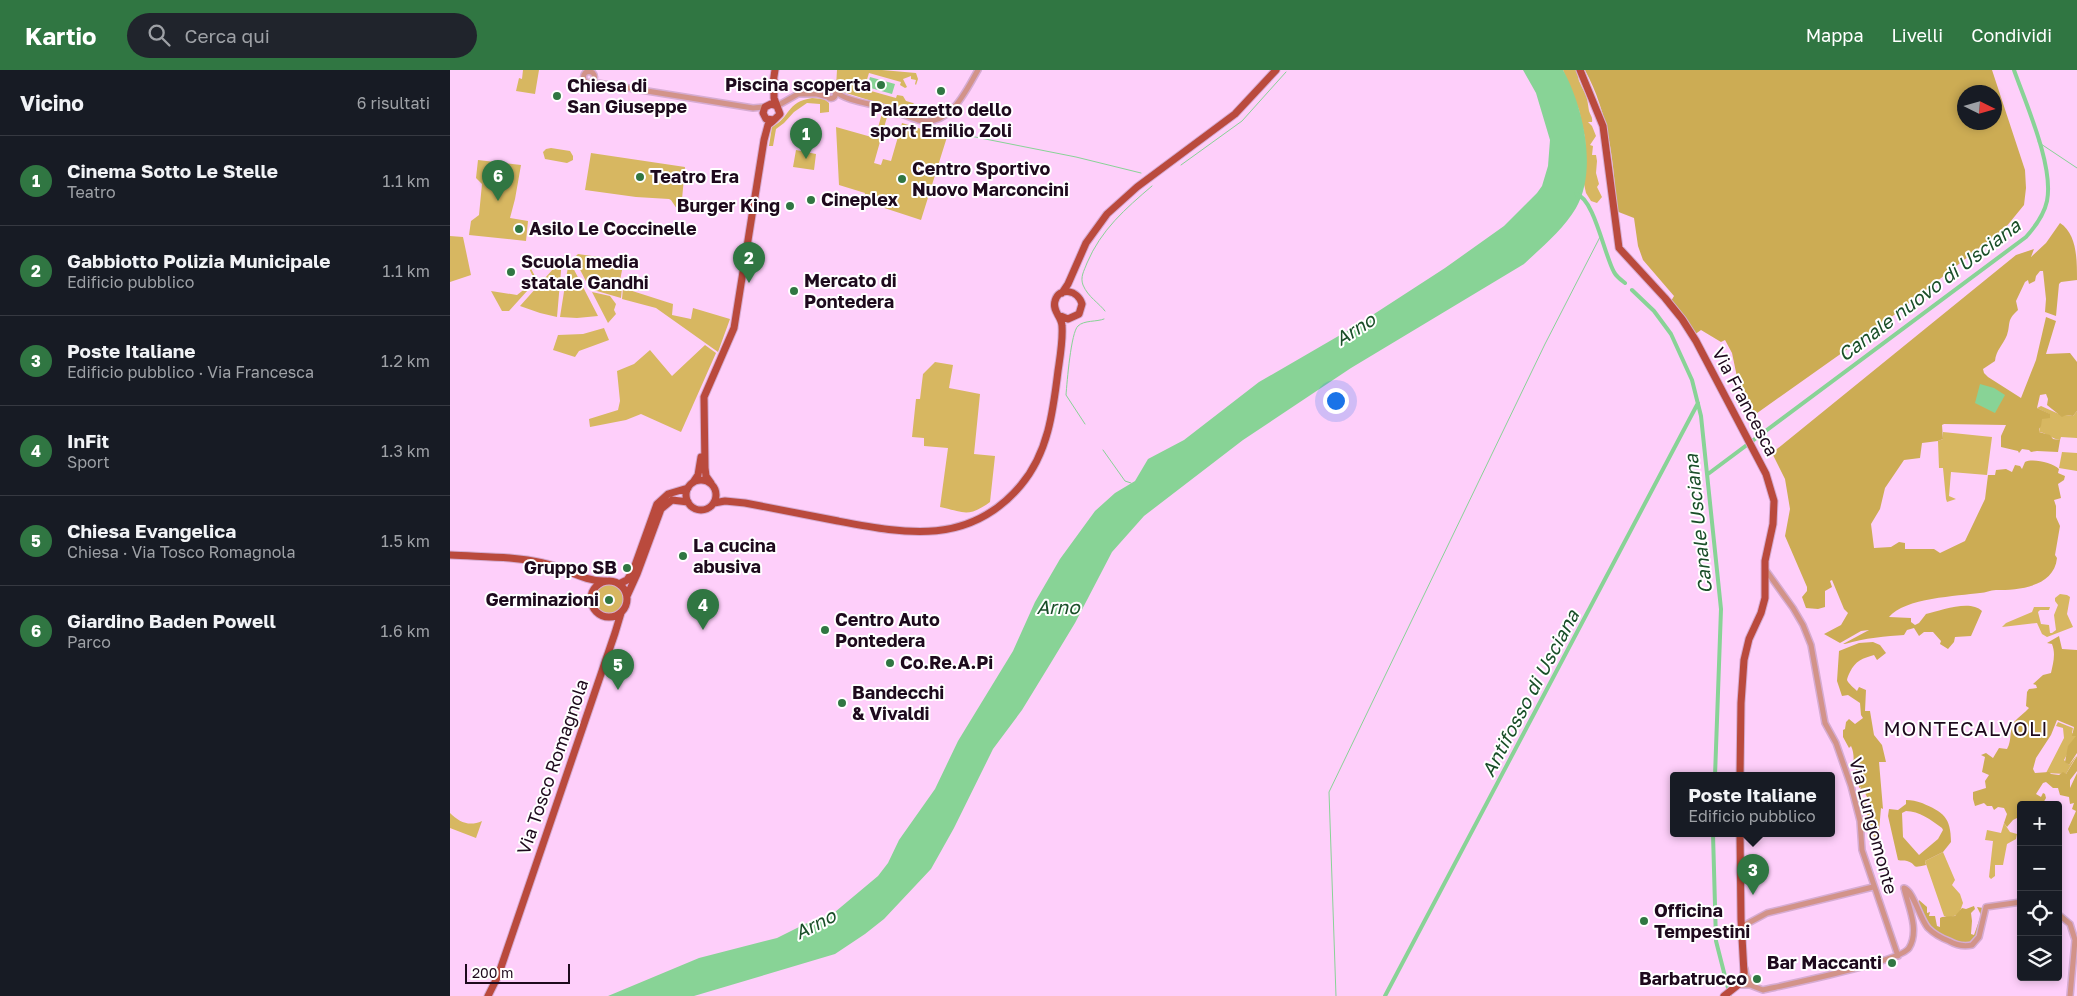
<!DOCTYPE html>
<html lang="it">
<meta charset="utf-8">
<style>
body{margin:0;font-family:"Golos Text",sans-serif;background:#20242c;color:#f1f3f6}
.controls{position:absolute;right:15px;bottom:15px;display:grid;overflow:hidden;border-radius:5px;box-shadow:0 2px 8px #0003}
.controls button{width:45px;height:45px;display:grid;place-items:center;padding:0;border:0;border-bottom:1px solid #363941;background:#171b24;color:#f1f3f6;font:25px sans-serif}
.compass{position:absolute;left:1507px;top:15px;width:45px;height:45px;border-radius:50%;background:#171b24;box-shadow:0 2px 8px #0003;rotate:95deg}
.scale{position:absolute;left:15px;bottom:12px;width:105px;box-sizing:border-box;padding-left:5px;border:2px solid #1e0a1d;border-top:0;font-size:14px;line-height:18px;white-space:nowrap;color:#1e0a1d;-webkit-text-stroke:4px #fff;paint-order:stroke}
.you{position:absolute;left:885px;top:330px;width:18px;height:18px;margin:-12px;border:4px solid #fff;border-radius:50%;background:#1a73e8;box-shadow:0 0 0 8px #1a73e833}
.badge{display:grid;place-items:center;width:32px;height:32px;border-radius:50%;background:#307642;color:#fff;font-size:16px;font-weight:700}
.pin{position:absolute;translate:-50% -41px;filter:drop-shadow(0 1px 2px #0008)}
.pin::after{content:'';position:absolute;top:26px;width:18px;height:15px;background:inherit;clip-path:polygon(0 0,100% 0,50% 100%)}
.popup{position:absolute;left:1220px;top:702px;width:165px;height:65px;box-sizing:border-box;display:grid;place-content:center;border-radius:5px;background:#171b24;filter:drop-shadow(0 1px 4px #0005);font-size:16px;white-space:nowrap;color:#9ea1a6}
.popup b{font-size:19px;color:#f1f3f6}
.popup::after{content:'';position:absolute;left:50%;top:100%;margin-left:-10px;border:10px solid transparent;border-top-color:#171b24}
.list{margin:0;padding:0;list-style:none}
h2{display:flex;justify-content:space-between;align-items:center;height:65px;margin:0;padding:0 20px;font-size:21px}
h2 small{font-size:16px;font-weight:400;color:#9ea1a6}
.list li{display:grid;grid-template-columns:32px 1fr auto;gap:15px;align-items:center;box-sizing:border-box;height:90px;padding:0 20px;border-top:1px solid #363941}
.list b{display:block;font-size:19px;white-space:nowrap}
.list p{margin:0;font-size:16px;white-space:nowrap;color:#9ea1a6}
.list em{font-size:16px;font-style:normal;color:#9ea1a6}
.icon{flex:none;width:28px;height:28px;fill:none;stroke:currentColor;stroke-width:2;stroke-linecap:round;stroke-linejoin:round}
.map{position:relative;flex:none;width:1627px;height:926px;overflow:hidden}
header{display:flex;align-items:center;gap:30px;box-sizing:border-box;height:70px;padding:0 25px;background:#307642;color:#fff}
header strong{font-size:24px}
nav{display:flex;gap:28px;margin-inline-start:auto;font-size:18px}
.search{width:350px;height:45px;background:#20242c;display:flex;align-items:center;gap:12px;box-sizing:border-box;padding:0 18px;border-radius:28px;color:#9ea1a6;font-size:19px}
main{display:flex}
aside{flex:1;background:#171b24}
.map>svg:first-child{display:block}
.green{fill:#d7b761}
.forest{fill:#ccac54;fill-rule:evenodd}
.water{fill:#88d396}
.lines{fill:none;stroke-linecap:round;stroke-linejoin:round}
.stream{stroke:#88d396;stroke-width:1}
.canal{stroke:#88d396;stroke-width:4}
.minor-casing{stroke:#d6acd2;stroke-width:8}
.major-casing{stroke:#d6acd2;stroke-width:9}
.minor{stroke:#d29389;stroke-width:5}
.major{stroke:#ba4a3d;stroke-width:7}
.poi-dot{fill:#307642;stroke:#fff;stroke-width:2}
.labels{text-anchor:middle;stroke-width:4;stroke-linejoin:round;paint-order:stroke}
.poi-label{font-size:18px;font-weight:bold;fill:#1e0a1d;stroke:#fff;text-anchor:start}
.street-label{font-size:18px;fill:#1e0a1d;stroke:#fff}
.water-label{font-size:19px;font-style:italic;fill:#194e28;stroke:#fff}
.quarter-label{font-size:20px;letter-spacing:1px;fill:#1e0a1d;stroke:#fff}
</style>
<header>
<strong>Kartio</strong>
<div class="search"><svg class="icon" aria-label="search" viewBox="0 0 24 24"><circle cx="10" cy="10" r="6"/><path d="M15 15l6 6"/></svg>Cerca qui</div>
<nav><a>Mappa</a><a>Livelli</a><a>Condividi</a></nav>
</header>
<main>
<aside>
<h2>Vicino<small>6 risultati</small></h2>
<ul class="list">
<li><span class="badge">1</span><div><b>Cinema Sotto Le Stelle</b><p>Teatro</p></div><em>1.1 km</em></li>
<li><span class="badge">2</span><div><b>Gabbiotto Polizia Municipale</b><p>Edificio pubblico</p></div><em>1.1 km</em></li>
<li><span class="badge">3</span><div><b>Poste Italiane</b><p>Edificio pubblico · Via Francesca</p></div><em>1.2 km</em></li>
<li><span class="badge">4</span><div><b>InFit</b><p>Sport</p></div><em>1.3 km</em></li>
<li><span class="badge">5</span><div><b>Chiesa Evangelica</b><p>Chiesa · Via Tosco Romagnola</p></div><em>1.5 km</em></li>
<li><span class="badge">6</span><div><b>Giardino Baden Powell</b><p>Parco</p></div><em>1.6 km</em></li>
</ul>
</aside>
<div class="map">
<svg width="1627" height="926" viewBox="0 0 1627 926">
<rect width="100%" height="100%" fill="#fecffa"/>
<path class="green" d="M73 0H89L85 24 66 21 69 8 72 9Z
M387 0H432L466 3 468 9 466 15 465 14 466 10 461 9V6L453 9 457 17 455 18 450 15 451 12 419 3 414 19 446 28 447 25 453 26 456 31 463 33 472 41 473 39H483L486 44 470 46 393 22 386 17Z
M1113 0H1126C1128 4 1128 8 1129 11 1136 26 1137 24 1139 41 1140 45 1143 47 1142 52H1138L1142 56 1146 66 1140 75 1143 76 1142 85H1146L1147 91 1146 103 1149 114 1147 117 1152 127 1147 133 1141 131 1136 123 1134 114 1136 92 1135 68 1129 40Z
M362 28 374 29 379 33V42L370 43V34L357 33 344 42 334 53 326 59 323 76H319L322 57C341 47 336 32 362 28Z
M433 40 436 42 437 47 424 93 431 95 433 89 441 91 452 53 497 67 471 150 413 131 415 123 389 115 386 57 425 68Z
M101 78 120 81 123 86V90L117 93 95 89 93 82 96 79Z
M346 80 366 84 364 100 343 97Z
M141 83 235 97 231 140 229 142 221 130 219 129 186 127 135 120Z
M28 90 71 95 65 129 60 148 78 151 76 171 19 165 21 151 29 145 32 114 26 108Z
M0 166 13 167 21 205 0 212Z
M128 184 169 190 173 195 169 216 172 217 171 228 140 219 124 188Z
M71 189 77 191 87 210 59 241H52L41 221 67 225 85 211 76 192Z
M112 189 107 247 90 243 70 236Z
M119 190 148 246 127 248 110 247Z
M173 218 223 234 222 245 241 249 243 238 280 249 268 282 206 238 172 229Z
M142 222 160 226 166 234 164 240 166 244 158 253Z
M154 258 159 270 129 281 125 287 103 280 108 265 133 264Z
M255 275 266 283 231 362 191 344 176 350 140 357 139 349 168 340 170 331 167 301 184 294 200 280 222 306Z
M485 292 503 295 499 318 530 324 524 384 545 386 540 432C518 448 514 442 490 437L498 378 474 376V368L462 367 466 329H470L473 304Z
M1591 336 1609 344 1623 346 1627 341V368L1611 367 1610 370C1602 369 1597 363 1589 362L1591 349 1599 344 1587 338Z
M1493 362 1542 367 1537 405 1501 402 1499 426 1506 429 1497 432 1496 429 1493 398H1489L1488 371 1493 369Z
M1612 382 1627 383V401L1609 398Z
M144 529a15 15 0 1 1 30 0a15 15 0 1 1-30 0Z
M1610 524 1617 525 1620 527 1617 544 1623 557 1597 567 1592 564 1587 553 1552 557 1556 553 1582 542 1584 537H1600L1599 540H1590L1588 542 1591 554 1599 555 1600 563H1602L1606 560 1604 545 1608 535 1605 531V528Z
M1608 652 1623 658 1622 663 1627 666 1614 690 1619 695 1627 685 1616 704 1596 703 1614 668 1613 658 1606 656Z
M0 743C9 752 19 757 32 751L26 768 0 758Z
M1554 753 1560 762 1567 764 1566 769 1557 774 1553 795H1545V806L1541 809 1539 807 1543 771 1535 770 1537 760 1551 763Z
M1493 782 1505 810 1502 815 1510 824 1513 833 1509 844 1499 848 1494 846 1475 791Z"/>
<path class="forest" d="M1135 0H1542L1575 100 1576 118 1574 135 1556 157 1430 256 1303 346 1287 307 1282 283 1275 270 1271 272 1251 260 1244 265 1221 231 1224 226 1193 190 1188 176 1184 148 1166 141C1165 93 1158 43 1135 0ZM1514 22H1544V52H1514Z
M1610 153C1627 164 1627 189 1627 210L1611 212 1609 214 1606 246 1595 242 1596 229 1593 201H1590L1586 206 1585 211 1579 214 1578 210 1575 212 1566 231 1568 240C1556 251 1561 253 1557 265 1553 275 1546 280 1545 291L1533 299 1534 303 1538 307 1571 328 1586 290 1596 247 1606 251 1596 284 1620 283 1627 292V341L1623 346 1616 345 1612 347 1597 335 1598 329 1596 324 1590 325 1587 338 1600 344V348L1592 349 1591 356 1589 359V362L1600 365 1603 369 1610 370 1608 382 1587 381 1581 382 1579 380 1572 379 1569 383 1568 381 1551 377V366L1556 355 1494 354 1492 355 1493 369 1488 371 1472 373 1470 388 1454 390 1435 418 1430 439 1421 454 1424 478 1441 477 1449 472 1455 473V479H1484L1490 483 1515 471 1535 429 1538 405H1545L1546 400 1556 399 1562 402 1565 395 1570 396 1572 399 1575 392C1583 388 1603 393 1609 399L1608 403 1615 406 1614 410 1608 414 1611 428 1604 430 1606 436V447L1610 456 1605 485 1607 488C1604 517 1569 520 1546 520 1540 520 1536 523 1530 523 1508 526 1454 528 1439 547L1461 548V552L1465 555 1469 553 1476 544C1490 541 1520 529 1532 541L1521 566 1505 567 1504 572 1498 579 1490 574 1491 571 1483 562H1474L1469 566 1464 558 1457 560 1454 565C1437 566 1414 568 1395 574H1393L1419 560 1411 561 1390 573 1374 564 1391 555 1398 543 1394 539 1382 510 1380 511 1382 517 1375 521V537L1368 539 1356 538 1352 527 1357 521V517L1335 466 1340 439 1335 409 1322 383 1566 185 1584 179 1581 187 1596 173Z
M1609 566 1612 579 1627 580V683L1619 695 1615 692 1618 676 1626 666H1622L1624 657 1607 650 1601 665 1586 688 1583 699 1585 703 1599 702 1601 704 1609 705 1613 702 1616 704 1627 686V701L1620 710V718L1627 703V763L1620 764 1618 759 1626 741 1622 739 1624 733 1620 734 1619 727 1610 725 1608 718H1603L1596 712 1593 713 1586 724 1591 727 1593 723 1595 724 1596 728 1592 735H1571V759L1568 756 1570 751 1569 747 1563 750 1557 757 1554 753 1557 744 1554 738 1548 737 1544 740 1542 736H1537L1534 733 1525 736 1523 729V722L1536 718 1535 711 1539 705 1532 702 1535 687 1531 685 1536 683 1543 688 1549 678 1557 679C1562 670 1559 661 1564 652 1568 647 1575 643 1579 638L1576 636 1577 622 1579 619 1587 618 1586 615 1583 614 1593 605 1601 603C1603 594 1606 584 1602 574L1597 573Z
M1423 572 1430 575 1436 583 1427 590 1424 585C1413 588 1405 591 1400 602 1399 604 1397 608 1397 610 1398 613 1405 619 1407 621L1409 617 1416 620 1415 641H1420L1424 665 1432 675 1436 692H1429L1433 739 1431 738 1428 772 1426 773 1415 738 1410 736 1412 729 1417 734 1422 746 1421 735 1414 721 1410 720 1411 717 1409 718 1408 702 1403 696C1404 689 1404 682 1401 676L1399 678 1393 667V660L1395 659 1396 652 1399 649 1405 654 1413 648 1411 645 1410 633 1398 625 1392 626 1387 611 1389 581 1409 573Z
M1456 730C1462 730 1466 731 1472 733 1493 742 1501 747 1501 772L1493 782 1475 791 1476 795C1459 799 1469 795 1457 791 1454 790 1451 791 1448 790L1438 746 1439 739 1448 740 1456 734ZM1456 741C1469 741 1481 750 1492 758L1493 760 1488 769 1469 785 1453 767 1452 743Z
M1469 830 1477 837V843L1480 842 1479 846H1485L1487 856 1490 857V848L1492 847 1505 846 1512 838 1516 839 1524 836 1525 839 1521 843 1522 851 1521 864 1524 865 1531 845 1527 837 1533 838 1528 865 1521 874C1494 875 1479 857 1468 836Z"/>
<path class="water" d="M1073 0H1113C1133 36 1148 100 1126 138 1113 160 1092 177 1074 194L901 298 793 370 694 446 662 482 625 553 602 591 572 640 543 679 504 758 481 799 434 849 415 864 385 884 244 926H158L249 888 327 868 355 854 385 842 428 806 438 793 449 770 485 719 508 671 563 581 585 532 610 489 645 441 665 423 685 411 698 389 734 370 809 312 904 257 995 198 1054 156 1087 123 1092 116 1098 96 1100 70 1086 23Z
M420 7 445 14 442 24 417 17Z
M1530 314 1544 318 1555 325 1545 343 1525 333Z"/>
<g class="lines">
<path class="stream" d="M515 65 626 87 691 103
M1588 72 1627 98
M731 95 792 51 836 2
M655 241C649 233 638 227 633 215 630 207 634 201 637 193 651 160 675 139 702 116
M635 354 616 325C617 312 621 262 628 256 634 250 647 252 654 249
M653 380 675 411 681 413
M886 926 879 722 1095 274 1150 167"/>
<path class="canal" d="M1126 124C1144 128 1154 184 1164 202 1166 206 1171 210 1175 213
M1182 220 1204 241 1221 264 1242 310 1251 346 1271 539 1265 706
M1258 404 1576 167C1585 157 1594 145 1597 131 1604 96 1576 34 1564 0
M1263 764 1266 871 1280 926
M935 926 1248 333"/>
<defs>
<path id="minor" d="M133.5 7a5.5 5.5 0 1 1 11 0a5.5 5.5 0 1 1-11 0Z
M141 12 303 38 315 37
M376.5 24a4.5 4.5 0 1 1 9 0a4.5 4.5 0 1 1-9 0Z
M385 21C396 31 417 33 432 37 444 41 456 46 468 50 500 58 515 22 528 0
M327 36 348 24H367L378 27
M1315 499 1343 538 1353 555 1361 575 1375 653 1386 673 1401 716 1410 751 1412 780 1448 886
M1454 818C1463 820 1470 849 1478 858 1484 864 1491 868 1499 871 1506 875 1513 877 1522 875L1529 867 1536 837 1571 832
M1608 844 1620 854 1625 870 1620 926
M1291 857 1317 843 1423 817
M1295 899 1296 905 1303 916
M1288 915H1300L1313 920C1335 915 1452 891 1459 878 1470 860 1458 836 1454 818"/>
<path id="major" d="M1130 0 1153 56 1169 178 1215 228 1232 249 1246 271 1316 404 1324 431 1323 454 1315 491V528L1311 543 1299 569 1294 590 1291 633 1290 706
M324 10V28L330 44 324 50 316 49 313 43 315 37 321 34 327 36
M323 13 325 0
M612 223 618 214 636 173 657 144 687 117 785 44 826 0
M236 425a15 15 0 1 1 30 0a15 15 0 1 1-30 0Z
M244 411 248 405 251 387
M261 413 256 406 255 398 254 327 284 258 314 70 318 55 323 51
M264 433 275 431 295 433C326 439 357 445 388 451 457 464 520 476 571 415 598 383 603 342 608 301 610 287 613 271 612 256 612 247 602 241 605 231 609 216 628 220 632 234L629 244 618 249 608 245
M0 485C31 487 63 486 93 493 114 497 134 512 156 511
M141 529a18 18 0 1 1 36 0a18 18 0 1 1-36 0Z
M169 514 177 510 183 501 207 434 218 424 238 418
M177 526 187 504 211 439 222 430 238 432
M38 926 48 906 165 563 171 543
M1274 926 1288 915 1294 903 1291 849 1290 764"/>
</defs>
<use href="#minor" class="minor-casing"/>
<use href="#major" class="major-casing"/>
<use href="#minor" class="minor"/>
<use href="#major" class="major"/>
</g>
<g class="poi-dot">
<circle cx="431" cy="15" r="5"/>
<circle cx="491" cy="21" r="5"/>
<circle cx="107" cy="26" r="5"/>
<circle cx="190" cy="107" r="5"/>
<circle cx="452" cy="109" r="5"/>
<circle cx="361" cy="130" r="5"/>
<circle cx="340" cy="136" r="5"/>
<circle cx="69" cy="159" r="5"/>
<circle cx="61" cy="202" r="5"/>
<circle cx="344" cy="221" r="5"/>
<circle cx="233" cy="486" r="5"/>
<circle cx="177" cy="498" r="5"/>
<circle cx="159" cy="530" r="5"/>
<circle cx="375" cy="560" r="5"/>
<circle cx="440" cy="593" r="5"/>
<circle cx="392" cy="633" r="5"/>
<circle cx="1194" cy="851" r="5"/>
<circle cx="1442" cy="893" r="5"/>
<circle cx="1307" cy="909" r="5"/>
</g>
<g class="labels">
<g class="poi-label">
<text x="421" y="21" text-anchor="end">Piscina scoperta</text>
<text x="117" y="22">Chiesa di<tspan x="117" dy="21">San Giuseppe</tspan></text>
<text x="491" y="46" text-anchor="middle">Palazzetto dello<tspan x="491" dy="21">sport Emilio Zoli</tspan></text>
<text x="462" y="105">Centro Sportivo<tspan x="462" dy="21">Nuovo Marconcini</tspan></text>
<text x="200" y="113">Teatro Era</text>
<text x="371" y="136">Cineplex</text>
<text x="330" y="142" text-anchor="end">Burger King</text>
<text x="79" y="165">Asilo Le Coccinelle</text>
<text x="71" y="198">Scuola media<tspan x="71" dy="21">statale Gandhi</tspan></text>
<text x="354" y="217">Mercato di<tspan x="354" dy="21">Pontedera</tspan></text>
<text x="243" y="482">La cucina<tspan x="243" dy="21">abusiva</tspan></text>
<text x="167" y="504" text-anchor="end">Gruppo SB</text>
<text x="149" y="536" text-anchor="end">Germinazioni</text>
<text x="385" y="556">Centro Auto<tspan x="385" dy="21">Pontedera</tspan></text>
<text x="450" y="599">Co.Re.A.Pi</text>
<text x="402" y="629">Bandecchi<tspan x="402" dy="21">&amp; Vivaldi</tspan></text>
<text x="1204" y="847">Officina<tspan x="1204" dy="21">Tempestini</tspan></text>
<text x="1432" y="899" text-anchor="end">Bar Maccanti</text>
<text x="1297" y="915" text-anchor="end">Barbatrucco</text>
</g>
<g class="street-label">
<text transform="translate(1295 332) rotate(62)" y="6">Via Francesca</text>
<text transform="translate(103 697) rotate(-71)" y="6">Via Tosco Romagnola</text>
<text transform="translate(1423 756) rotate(75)" y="6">Via Lungomonte</text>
</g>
<g class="water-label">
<text transform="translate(1479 220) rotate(-37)" y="7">Canale nuovo di Usciana</text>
<text transform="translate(905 259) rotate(-32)" y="7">Arno</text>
<text transform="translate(1248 454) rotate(-96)" y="7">Canale Usciana</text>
<text x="608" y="544">Arno</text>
<text transform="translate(1080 623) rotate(-62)" y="7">Antifosso di Usciana</text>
<text transform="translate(365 854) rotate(-27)" y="7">Arno</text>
</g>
<g class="quarter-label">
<text x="1516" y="666">MONTECALVOLI</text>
</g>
</g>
</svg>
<div class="controls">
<button>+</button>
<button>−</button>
<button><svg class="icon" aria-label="locate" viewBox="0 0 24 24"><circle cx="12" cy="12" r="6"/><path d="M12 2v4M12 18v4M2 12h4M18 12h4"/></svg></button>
<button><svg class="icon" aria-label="layers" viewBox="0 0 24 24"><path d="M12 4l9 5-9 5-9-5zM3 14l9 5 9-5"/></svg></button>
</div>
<svg class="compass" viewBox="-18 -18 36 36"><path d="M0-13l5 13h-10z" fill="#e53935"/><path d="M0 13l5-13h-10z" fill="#9ea1a6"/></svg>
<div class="scale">200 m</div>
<div class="you"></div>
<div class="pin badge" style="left:356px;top:89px">1</div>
<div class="pin badge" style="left:299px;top:213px">2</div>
<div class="pin badge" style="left:1303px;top:825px">3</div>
<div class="popup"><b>Poste Italiane</b>Edificio pubblico</div>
<div class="pin badge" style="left:253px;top:560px">4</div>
<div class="pin badge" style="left:168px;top:620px">5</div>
<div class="pin badge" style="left:48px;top:131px">6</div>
</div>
</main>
